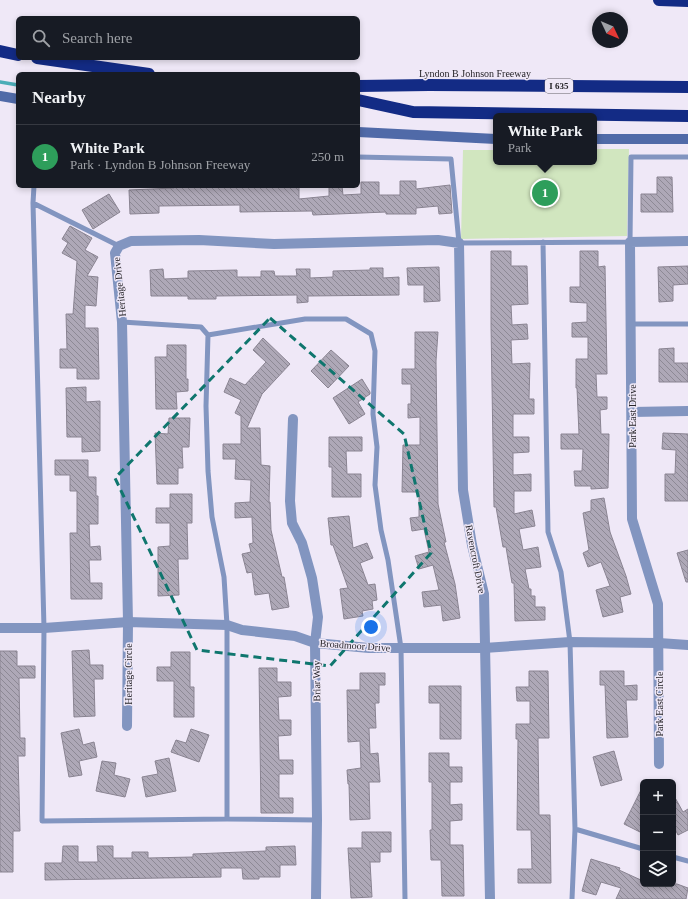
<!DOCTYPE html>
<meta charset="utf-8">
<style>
body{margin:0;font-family:"Times New Roman",serif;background:#242831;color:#f1f3f6}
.controls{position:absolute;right:12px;bottom:12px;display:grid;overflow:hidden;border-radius:6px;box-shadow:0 2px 6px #0003}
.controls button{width:36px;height:36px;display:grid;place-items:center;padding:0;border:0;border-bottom:1px solid #363941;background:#171b24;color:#f1f3f6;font:20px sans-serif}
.compass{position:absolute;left:592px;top:12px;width:36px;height:36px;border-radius:50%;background:#171b24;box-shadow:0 2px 6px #0003;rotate:134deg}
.you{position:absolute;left:371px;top:627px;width:14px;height:14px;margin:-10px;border:3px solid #fff;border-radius:50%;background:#1a73e8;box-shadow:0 0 0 6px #1a73e833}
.badge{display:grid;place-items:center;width:26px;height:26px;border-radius:50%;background:#0f766e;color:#fff;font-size:13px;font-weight:700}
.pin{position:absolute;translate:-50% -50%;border:2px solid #fff;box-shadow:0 1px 4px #0006}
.popup{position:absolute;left:493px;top:113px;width:104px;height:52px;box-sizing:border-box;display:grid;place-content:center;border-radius:6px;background:#171b24;filter:drop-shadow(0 1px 3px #0005);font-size:13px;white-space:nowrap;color:#9ea1a6}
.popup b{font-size:15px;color:#f1f3f6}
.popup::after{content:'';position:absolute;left:50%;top:100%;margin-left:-8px;border:8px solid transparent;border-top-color:#171b24}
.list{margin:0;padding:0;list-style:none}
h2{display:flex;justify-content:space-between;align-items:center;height:52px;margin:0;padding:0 16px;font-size:17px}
h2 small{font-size:13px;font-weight:400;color:#9ea1a6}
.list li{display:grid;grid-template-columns:26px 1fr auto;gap:12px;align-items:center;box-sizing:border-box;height:64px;padding:0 16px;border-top:1px solid #363941}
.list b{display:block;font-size:15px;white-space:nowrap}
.list p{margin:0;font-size:13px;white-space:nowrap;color:#9ea1a6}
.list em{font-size:13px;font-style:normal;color:#9ea1a6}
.icon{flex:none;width:22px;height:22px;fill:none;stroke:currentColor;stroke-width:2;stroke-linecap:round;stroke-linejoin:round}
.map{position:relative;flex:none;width:688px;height:899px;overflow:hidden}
.search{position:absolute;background:#171b24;box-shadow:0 2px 6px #0003;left:16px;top:16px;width:344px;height:44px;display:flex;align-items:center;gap:10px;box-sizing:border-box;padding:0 14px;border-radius:6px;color:#9ea1a6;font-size:15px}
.panel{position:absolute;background:#171b24;box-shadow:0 2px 6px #0003;left:16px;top:72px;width:344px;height:116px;border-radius:6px}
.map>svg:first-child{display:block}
.park{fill:#d1e6bf}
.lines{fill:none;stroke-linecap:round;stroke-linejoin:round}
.stream{stroke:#4badb8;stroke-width:3.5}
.building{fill:url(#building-back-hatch);stroke:#8a8492}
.service{stroke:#8295c0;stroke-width:5}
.minor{stroke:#8295c0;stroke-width:10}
.tertiary{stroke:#8295c0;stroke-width:10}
.secondary{stroke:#506aa8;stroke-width:10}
.motorway{stroke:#132b85;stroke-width:12}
.marked{fill:none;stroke:#0f766e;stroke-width:3;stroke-dasharray:8 5;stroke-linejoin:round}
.labels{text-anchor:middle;stroke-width:3;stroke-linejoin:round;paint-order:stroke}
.shield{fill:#efe8f7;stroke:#625f67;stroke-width:1}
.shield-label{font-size:9px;font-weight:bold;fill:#262429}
.street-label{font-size:10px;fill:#262429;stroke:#efe8f7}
</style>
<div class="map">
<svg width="688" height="899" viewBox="0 0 688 899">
<defs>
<pattern id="building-back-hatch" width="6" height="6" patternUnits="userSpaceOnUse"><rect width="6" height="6" fill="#aea8b7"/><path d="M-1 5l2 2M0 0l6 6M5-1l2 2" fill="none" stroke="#8d8995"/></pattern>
</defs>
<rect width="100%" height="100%" fill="#efe8f7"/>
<path class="park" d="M594 149H629L627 236 461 239 463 150H496V162H594Z"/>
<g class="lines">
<path class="stream" d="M0 82 18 85"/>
</g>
<path class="building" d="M657 177H672L673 212H641V194H657Z
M400 181H416V189L450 185 452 213 439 214 438 206 416 208V214H386V212L313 215 312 211 240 212V205L159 206V213L130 214 129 190 174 188V186H299V199L329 196V186H342L343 195 361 194V182H379V195H400Z
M109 194 120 212 93 229 82 210Z
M70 226 92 238 85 250 98 257 87 276 98 277 96 306 85 305V328H98L99 379H77V368H60V349H67L66 314H73L77 261 62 253 68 243 62 239Z
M491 251H511V266H527L528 304 511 305 512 325 527 324 528 339 511 340 512 364 530 363 529 399H534V414H513V437H529V452L513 453V475L531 474V491H514V514L532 510 535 526 519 529 523 550 538 547 541 567 525 569 529 589H531V596H535V607H545V620L515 621 514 583H512L506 547H503L496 507H494L491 326Z
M580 251H598V267L605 266 607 374H596L597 397H607V409L600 410 601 434H609L608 488 591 489V486H575L574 471H582L583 449H561V434H579L577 388H576V359H588V337H572V323L587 322V303L570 302V287H580Z
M688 266V284L673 285V301L659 302 658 267Z
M439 267 440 301 424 302V285H408L407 268Z
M370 268H383V278L399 277V295L308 296V302L297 303V295L216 296V299H188V296H151L150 270 163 269 164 279 188 278V271L237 270V277H261V271H274L275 276H297L296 269H310V278L333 277V271L370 270Z
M415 332H438L436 361 438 504 446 542H444L455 584 460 618 443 621 441 605 424 607 422 592 439 590 433 565 419 569 415 556 429 552 424 529 412 531 410 518 419 517V492H402L403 445H420V417L408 418V404H411V384H402V369H415Z
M263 338 290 364 262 394 247 428H260L261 465 270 466 269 502H270L271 530 282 577H284L289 607 272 610 269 593 255 595 252 572 247 573 242 554 251 552 249 544 253 543 252 517 235 518V503L250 502 251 480 235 479 236 459H223V444H241V416L235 413 241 400 224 392 230 378 245 385 266 362 253 350Z
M167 345H186V379H188V391L176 392 177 409H156L155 357H167Z
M674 348V363H688V382H659V349Z
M331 350 349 366 328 388 311 371Z
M362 379 370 392V394L358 402 365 414 349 424 333 398Z
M86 387V402L100 401V451L82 452V437H67L66 388Z
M169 418H190L189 447H182L183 468H178V484H157L155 433 168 434Z
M663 433 688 434V501H665V474H675L676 450 662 449Z
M329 437H362V451H346L347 474H361V497H332V467H329Z
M55 460H88V477H96V496H98V524H89L90 547 100 546 101 560H89L90 583H102V599H71L70 533H77V491H70V475H55Z
M170 494H192V523H187L188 559H178L179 595 158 596V547L170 546V523H156V508H170Z
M604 498 610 532 626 576 631 594 620 597 623 612 603 617 596 590 610 586 601 562 588 567 583 553 589 550 583 513 591 511V500Z
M349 516 353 548 367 543 373 558 360 563 368 585 375 584 377 600 372 601 373 609 362 611 363 616 344 619 340 589 348 588 333 545H331L328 518Z
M688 550V582H686L677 553Z
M89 650 90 665H103V679H94L95 716 74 717 72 651Z
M0 651H17V666H35V678H19L20 738H25V756H18L20 831H13V872H0Z
M171 652H190V687H194V717H174V681H157V667H171Z
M259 668H277V682H291V696L278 697 279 720H291V735L278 736 279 760H293V774H279V798H293V813H261Z
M529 671H548L549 738H538L539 815H550L551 883H518V869H532L531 830H517L518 739H516V724H530V701H517L516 687H529Z
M600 671H624V686L637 685V700H626L628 737 607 738 605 685H600Z
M360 673H385V685H379V703H375L376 728H369L370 754 378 753 380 782H369L370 819 350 820 349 784H348L347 770 361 768 360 741 348 742 347 690H360Z
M429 686H461V739H440V703H429Z
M79 729 83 745 94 742 97 757 79 761 82 775 69 777 61 733Z
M191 729 209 735 199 762 171 752 176 740 186 743Z
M614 751 622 780 601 786 593 757Z
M429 753H449V767H462V782H450V805L462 804V820L450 821V845H463L464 896H442L441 860H431L430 830H432V782H429Z
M169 758 176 791 146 797 142 777 158 774 155 761Z
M102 761 116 763 114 775 130 779 125 797 96 791Z
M643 786V826L640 832 624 824Z
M673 794 683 812 688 809V830L678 835 673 825Z
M362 832H391V852H380V862H370L372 897 351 898 348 848H362Z
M63 846H78V862H98L97 846H113V858H132V852H148V858L193 857V854L266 851V847L295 846 296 865H280V877H259V879H243L242 868H221V877L45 880V863H62Z
M591 859 620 868 619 870 643 881V884H677L688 888 686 899H616L621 888 601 882 596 895 582 891Z"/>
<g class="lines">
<path class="service" d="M358 157 451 159 459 243 630 242 631 157H688
M34 186 33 203 44 628 42 821 227 819 317 820
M33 203 119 246
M543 242 548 532 561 572 570 642 575 829 572 899
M122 322 201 327 208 335 206 406 208 471 212 517 224 577 227 625V819
M631 324H688
M208 335 305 319H346L371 334 375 351 373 414 377 447 375 485 381 530 388 560 401 648 405 899
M575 829 643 849
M673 857 688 861"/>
<path class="minor" d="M632 412 688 411
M293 419 290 501 292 523 302 543 312 578 318 617 315 643 317 820 316 899
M127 726 128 622 122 322 115 253 119 246 131 241 199 240 274 244 438 240 459 243 463 490 472 545 484 594 490 899
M659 764 658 604 632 519 630 242 688 241"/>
<path class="tertiary" d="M0 628H44L128 622 227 625 242 630 295 636 315 643 369 648H484L570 642 659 643 688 645"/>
<path class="secondary" d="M0 96 18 99
M358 132 496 139
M594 139H688"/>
<path class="motorway" d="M659 0 688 1
M0 51 18 55
M37 58 149 74
M358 86 429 85 688 87
M358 100 413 112 688 116"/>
</g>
<path class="marked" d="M270 318 404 434 431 553 330 666 197 650 115 478Z"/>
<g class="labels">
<rect class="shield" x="545" y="79" width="28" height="14" rx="3"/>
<g class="shield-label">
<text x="559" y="89">I 635</text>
</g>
<g class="street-label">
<text x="475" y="77">Lyndon B Johnson Freeway</text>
<text transform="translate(119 287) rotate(-96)" y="4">Heritage Drive</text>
<text transform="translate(632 416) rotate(-90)" y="4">Park East Drive</text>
<text transform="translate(476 559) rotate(79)" y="4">Ravencroft Drive</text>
<text transform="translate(355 645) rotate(4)" y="4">Broadmoor Drive</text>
<text transform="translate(128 674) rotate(-90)" y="4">Heritage Circle</text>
<text transform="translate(316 681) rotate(-91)" y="4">Briar Way</text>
<text transform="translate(659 704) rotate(-90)" y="4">Park East Circle</text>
</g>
</g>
</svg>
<div class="controls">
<button>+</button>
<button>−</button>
<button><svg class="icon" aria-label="layers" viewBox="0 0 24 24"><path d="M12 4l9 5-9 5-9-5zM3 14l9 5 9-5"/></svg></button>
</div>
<svg class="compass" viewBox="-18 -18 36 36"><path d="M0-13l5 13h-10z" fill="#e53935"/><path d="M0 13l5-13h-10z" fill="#9ea1a6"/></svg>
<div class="you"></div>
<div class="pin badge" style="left:545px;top:193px;background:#2e9e5b">1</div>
<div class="popup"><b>White Park</b>Park</div>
<div class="search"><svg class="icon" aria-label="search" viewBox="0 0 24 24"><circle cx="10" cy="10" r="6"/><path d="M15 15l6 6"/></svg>Search here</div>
<section class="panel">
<h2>Nearby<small></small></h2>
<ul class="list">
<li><span class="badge" style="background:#2e9e5b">1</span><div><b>White Park</b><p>Park · Lyndon B Johnson Freeway</p></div><em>250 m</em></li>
</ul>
</section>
</div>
